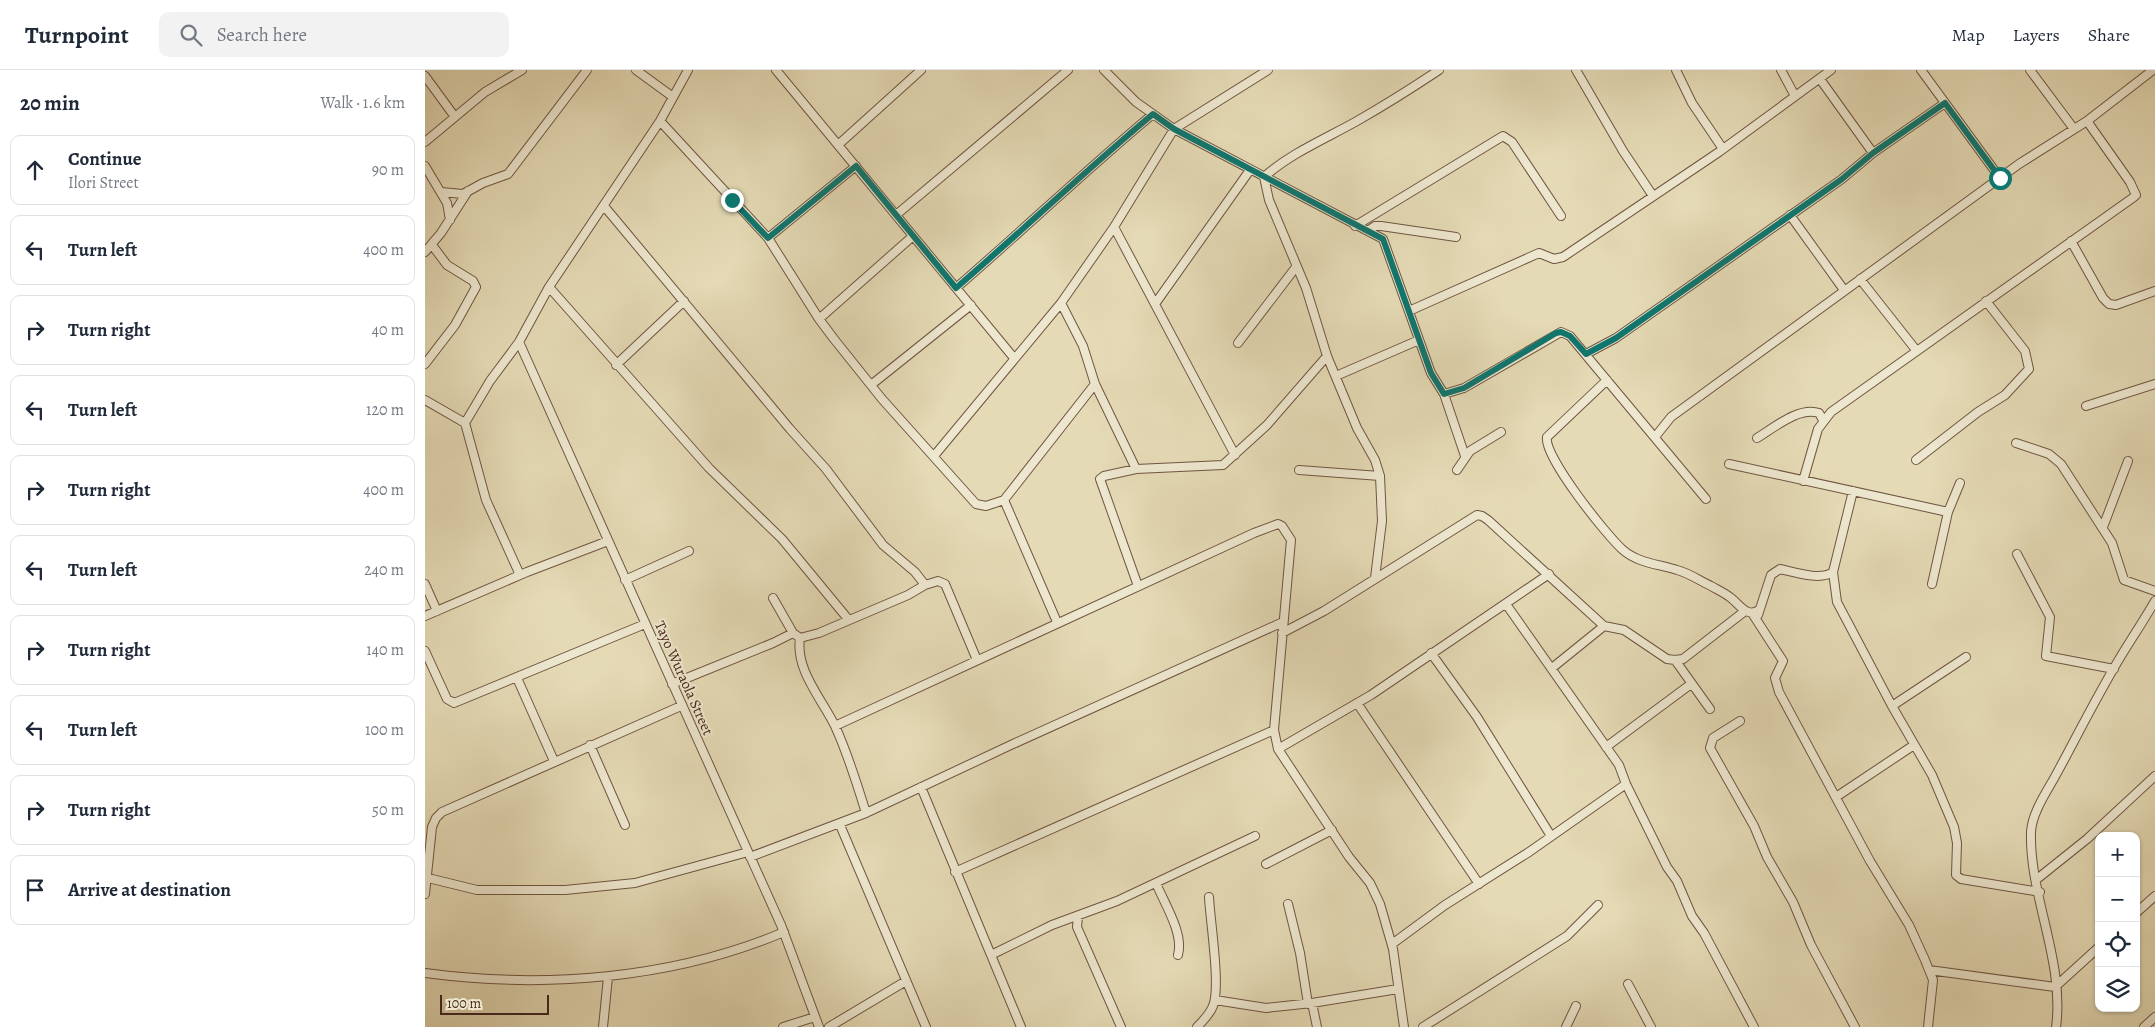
<!DOCTYPE html>
<meta charset="utf-8">
<style>
body{margin:0;font-family:Alegreya,serif;background:#f2f2f3;color:#1f2937}
.controls{position:absolute;right:15px;bottom:15px;display:grid;overflow:hidden;border-radius:10px;box-shadow:0 1px 4px #0004}
.controls button{width:45px;height:45px;display:grid;place-items:center;padding:0;border:0;border-bottom:1px solid #e0e1e3;background:#fff;color:#1f2937;font:25px sans-serif}
.scale{position:absolute;left:15px;bottom:12px;width:109px;box-sizing:border-box;padding-left:5px;border:2px solid #49291a;border-top:0;font-size:14px;line-height:18px;white-space:nowrap;color:#49291a;-webkit-text-stroke:4px #ede7cf;paint-order:stroke}
.stop{position:absolute;width:15px;height:15px;margin:-11px;border:4px solid #0f766e;border-radius:50%;background:#fff}
.stop.end{background:#0f766e;border-color:#fff;box-shadow:0 1px 5px #0008}
.list{margin:0;padding:0;list-style:none}
h2{display:flex;justify-content:space-between;align-items:center;height:65px;margin:0;padding:0 20px;font-size:21px}
h2 small{font-size:16px;font-weight:400;color:#747a83}
.list li{display:grid;grid-template-columns:32px 1fr auto;gap:15px;align-items:center;box-sizing:border-box;height:70px;margin:0 10px 10px;padding:0 10px;border:1px solid #e0e1e3;border-radius:10px}
.list b{display:block;font-size:19px;white-space:nowrap}
.list p{margin:0;font-size:16px;white-space:nowrap;color:#747a83}
.list em{font-size:16px;font-style:normal;color:#747a83}
.icon{flex:none;width:28px;height:28px;fill:none;stroke:currentColor;stroke-width:2;stroke-linecap:round;stroke-linejoin:round}
.map{position:relative;flex:none;width:1730px;height:957px;overflow:hidden}
header{display:flex;align-items:center;gap:30px;box-sizing:border-box;height:70px;padding:0 25px;background:#fff;border-bottom:1px solid #e0e1e3}
header strong{font-size:24px}
nav{display:flex;gap:28px;margin-inline-start:auto;font-size:18px}
.search{width:350px;height:45px;background:#f2f2f3;display:flex;align-items:center;gap:12px;box-sizing:border-box;padding:0 18px;border-radius:10px;color:#747a83;font-size:19px}
main{display:flex}
aside{flex:1;background:#fff}
.map>svg:first-child{display:block}
.lines{fill:none;stroke-linecap:round;stroke-linejoin:round}
.minor-casing{stroke:#705541;stroke-width:10}
.minor{stroke:#ede7cf;stroke-width:8}
.route{stroke:#0f766e;stroke-width:6}
.labels{text-anchor:middle;stroke-width:4;stroke-linejoin:round;paint-order:stroke}
.street-label{font-size:15px;fill:#49291a;stroke:#ede7cf}
</style>
<header>
<strong>Turnpoint</strong>
<div class="search"><svg class="icon" aria-label="search" viewBox="0 0 24 24"><circle cx="10" cy="10" r="6"/><path d="M15 15l6 6"/></svg>Search here</div>
<nav><a>Map</a><a>Layers</a><a>Share</a></nav>
</header>
<main>
<aside>
<h2>20 min<small>Walk · 1.6 km</small></h2>
<ul class="list">
<li><svg class="icon" aria-label="ahead" viewBox="0 0 24 24"><path d="M12 20V5M6 11l6-6 6 6"/></svg><div><b>Continue</b><p>Ilori Street</p></div><em>90 m</em></li>
<li><svg class="icon" aria-label="left" viewBox="0 0 24 24"><path d="M17 20v-9H6M10 6l-5 5 5 5"/></svg><div><b>Turn left</b></div><em>400 m</em></li>
<li><svg class="icon" aria-label="right" viewBox="0 0 24 24"><path d="M7 20v-9h11M14 6l5 5-5 5"/></svg><div><b>Turn right</b></div><em>40 m</em></li>
<li><svg class="icon" aria-label="left" viewBox="0 0 24 24"><path d="M17 20v-9H6M10 6l-5 5 5 5"/></svg><div><b>Turn left</b></div><em>120 m</em></li>
<li><svg class="icon" aria-label="right" viewBox="0 0 24 24"><path d="M7 20v-9h11M14 6l5 5-5 5"/></svg><div><b>Turn right</b></div><em>400 m</em></li>
<li><svg class="icon" aria-label="left" viewBox="0 0 24 24"><path d="M17 20v-9H6M10 6l-5 5 5 5"/></svg><div><b>Turn left</b></div><em>240 m</em></li>
<li><svg class="icon" aria-label="right" viewBox="0 0 24 24"><path d="M7 20v-9h11M14 6l5 5-5 5"/></svg><div><b>Turn right</b></div><em>140 m</em></li>
<li><svg class="icon" aria-label="left" viewBox="0 0 24 24"><path d="M17 20v-9H6M10 6l-5 5 5 5"/></svg><div><b>Turn left</b></div><em>100 m</em></li>
<li><svg class="icon" aria-label="right" viewBox="0 0 24 24"><path d="M7 20v-9h11M14 6l5 5-5 5"/></svg><div><b>Turn right</b></div><em>50 m</em></li>
<li><svg class="icon" aria-label="arrive" viewBox="0 0 24 24"><path d="M6 21V4h12l-3 4 3 4H6"/></svg><div><b>Arrive at destination</b></div></li>
</ul>
</aside>
<div class="map">
<svg width="1730" height="957" viewBox="0 0 1730 957">
<rect width="100%" height="100%" fill="#e4dab5"/>
<filter id="stains"><feTurbulence type="fractalNoise" baseFrequency=".004" numOctaves="4"/><feColorMatrix values="0 0 0 0 .2 0 0 0 0 .09 0 0 0 0 .02 0 0 0 .5 -.17"/></filter>
<radialGradient id="worn" r=".72"><stop offset=".6" stop-color="#630" stop-opacity="0"/><stop offset="1" stop-color="#630" stop-opacity=".3"/></radialGradient>
<g class="lines">
<defs>
<path id="minor" d="M211 0 248 27
M351 0 589 288
M679 0 711 32 749 59 958 169 1006 303 1019 324 1040 386
M1151 0 1198 81 1228 126
M1251 0 1267 33 1298 79
M1356 0 1370 26
M1496 0 1575 108
M1605 0 1649 59
M0 6 30 47
M1395 9 1448 83
M235 51 343 168 394 249 409 269 457 329 551 434 561 436 579 430 670 314
M0 72 60 22 97 0
M413 75 496 0
M0 96 22 133 25 150
M16 122 38 124 58 113 83 104 162 0
M179 136 365 359 401 399 458 475 490 502 500 515 513 511 520 514 552 590
M471 145 643 0
M1365 145 1419 220
M930 156 1078 66 1087 72 1136 146
M689 157 810 385
M944 160 950 156H956L1031 167
M343 168 431 96
M1646 171 1678 228 1684 234 1691 235 1730 221
M0 182 16 163 43 121
M1435 209 1491 280
M124 217 284 398 357 469 423 549
M531 218C597 161 661 100 728 44
M636 233 658 276 670 314 711 399
M730 234 825 100
M984 241 1114 183 1129 189 1138 187 1294 82 1406 0
M394 249 488 166
M94 272 356 855 394 957
M813 273 871 197
M1161 284 1191 268 1417 109 1448 83 1520 33
M0 294 30 255 51 217 48 211 22 195 7 175
M191 295 259 231
M911 306 994 270
M1182 310 1122 367C1118 386 1182 466 1198 480 1213 493 1233 494 1252 500 1264 503 1275 511 1286 516 1293 520 1300 523 1306 528 1315 535 1322 548 1334 540
M446 315 546 235
M1019 324 1039 318 1136 262 1145 266 1281 429
M0 330 40 353 61 430 95 505
M1661 336 1730 314
M40 353 65 311 94 272 124 217 235 51 263 0
M1230 367 1246 347 1594 94 1662 51 1728 0
M1332 368C1349 358 1374 336 1394 343L1398 350
M1591 373 1624 384 1636 394 1687 473 1699 510 1730 521
M509 386 636 233 689 157 749 59 843 0
M1491 390 1553 342 1580 325 1604 299 1600 281 1561 231
M1304 394 1523 442
M874 400 955 406
M1032 400 1045 381 1076 362
M1378 411 1393 359 1406 342 1709 127 1711 125 1705 112 1662 51
M579 430 632 552
M1678 457 1703 391
M1592 484 1625 547 1621 586 1689 599
M1408 502 1412 532 1467 636 1507 705 1529 757 1532 773 1531 805 1536 809 1615 822
M950 508 957 451 955 406 950 390 932 358 902 286 881 218 844 130 839 107C866 83 900 69 932 51 960 35 987 18 1014 0
M200 510 264 481
M0 514 12 541
M1507 514 1523 442 1535 413
M713 516 675 409 679 406 711 399 798 395 842 355 902 286
M348 528 368 563
M1081 534 1194 695 1201 714 1242 797 1252 811 1267 846 1279 863 1329 957
M1327 543 1358 591 1350 608 1354 622 1445 791 1484 855 1500 890 1508 910 1503 957
M1333 545 1346 505 1355 499C1369 502 1395 511 1408 502L1428 421
M0 546 102 502 183 471
M857 563 899 541 1052 445 1057 446 1063 450 1179 556 1199 560 1242 589 1250 590 1258 589 1320 541
M375 568C370 600 397 629 410 656 423 684 432 714 441 743
M375 568 394 563 483 525 500 515
M0 581 22 629 29 633 220 554
M1006 583 1052 647 1126 766
M1250 590 1285 639
M1127 598 1179 556
M92 608 129 691
M247 614 348 573 368 563 375 568
M932 633 1054 814
M1467 636 1541 587
M1315 651 1288 668 1285 678 1329 756 1342 787 1368 832 1386 875 1430 957
M410 656 829 463 853 454 857 456 866 470 849 660 853 679 924 787 945 813 955 834 968 879 979 957
M165 675 200 755
M1181 677 1266 614
M853 679 946 625 1124 504
M496 717 596 957
M1411 727 1489 675
M415 755 501 957
M325 787 441 743 588 674 858 552
M841 794 907 760
M530 802 849 660
M3 808 52 820H140L210 813 323 782
M1612 809 1662 769 1730 706
M731 813C739 833 759 863 753 885
M0 824 7 757 11 748 17 742 256 636
M863 834 875 883 883 934
M1711 843 1730 826
M653 846 652 857 696 957
M967 874 1020 835 1104 782 1201 714
M566 885 627 855 692 831 830 766
M1504 900 1630 917 1674 877
M0 903C119 919 248 909 359 862
M1203 914 1226 957
M790 930 841 938 887 933 973 919
M887 933 892 957
M178 957 183 907
M358 957 390 947
M404 957 481 911
M772 957C778 951 785 944 788 936 796 917 785 850 784 827
M998 957 1142 866 1173 835
M1141 957 1151 936
M1631 957C1640 892 1604 825 1606 762 1607 742 1623 720 1632 703 1653 664 1673 624 1696 586 1707 568 1719 550 1730 531
M1719 957 1730 947"/>
</defs>
<use href="#minor" class="minor-casing"/>
<use href="#minor" class="minor"/>
</g>
<g class="lines">
<path class="route" d="M307 130 343 168 431 96 531 218C597 161 661 100 728 44L749 59 958 169 1006 303 1019 324 1039 318 1131 263 1136 262 1145 266 1161 284 1191 268 1417 109 1448 83 1520 33 1575 108"/>
</g>
<g class="labels">
<g class="street-label">
<text transform="translate(259 608) rotate(66)" y="5">Tayo Wuraola Street</text>
</g>
</g>
<rect width="100%" height="100%" filter="url(#stains)"/>
<rect width="100%" height="100%" fill="url(#worn)"/>
</svg>
<div class="controls">
<button>+</button>
<button>−</button>
<button><svg class="icon" aria-label="locate" viewBox="0 0 24 24"><circle cx="12" cy="12" r="6"/><path d="M12 2v4M12 18v4M2 12h4M18 12h4"/></svg></button>
<button><svg class="icon" aria-label="layers" viewBox="0 0 24 24"><path d="M12 4l9 5-9 5-9-5zM3 14l9 5 9-5"/></svg></button>
</div>
<div class="scale">100 m</div>
<div class="stop" style="left:1575px;top:108px"></div>
<div class="stop end" style="left:307px;top:130px"></div>
</div>
</main>
